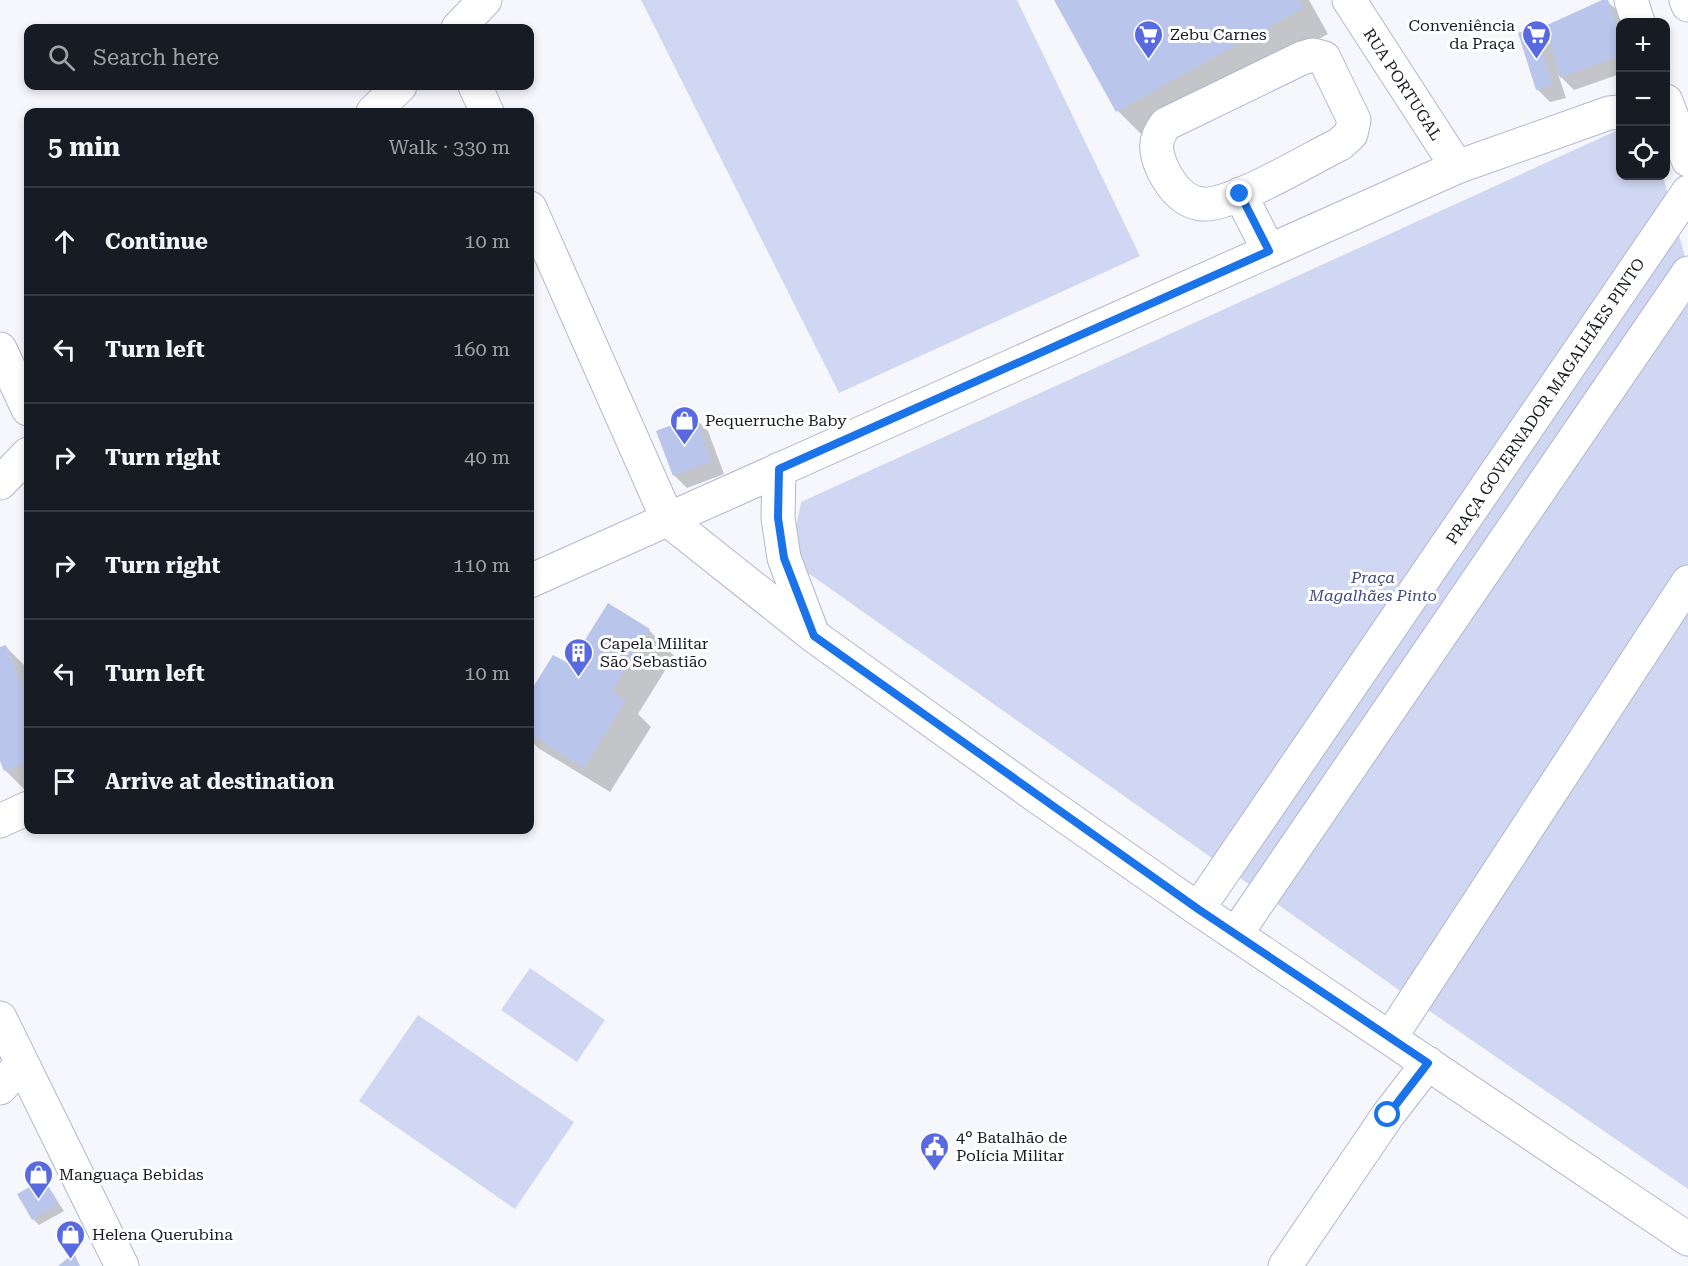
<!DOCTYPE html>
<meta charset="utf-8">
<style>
body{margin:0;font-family:"Roboto Serif",serif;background:#20242c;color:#f1f3f6}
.controls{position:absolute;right:18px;top:18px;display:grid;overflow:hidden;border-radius:12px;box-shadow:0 3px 9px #0003}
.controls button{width:54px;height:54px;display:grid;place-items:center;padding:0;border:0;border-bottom:2px solid #363941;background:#171b24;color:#f1f3f6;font:30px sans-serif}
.stop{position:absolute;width:18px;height:18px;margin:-14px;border:4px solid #1a73e8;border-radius:50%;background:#fff}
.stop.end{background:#1a73e8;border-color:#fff;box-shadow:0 2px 6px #0008}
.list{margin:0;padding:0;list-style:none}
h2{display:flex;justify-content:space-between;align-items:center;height:78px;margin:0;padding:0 24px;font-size:26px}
h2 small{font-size:20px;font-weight:400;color:#9ea1a6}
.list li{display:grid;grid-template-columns:39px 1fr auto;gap:18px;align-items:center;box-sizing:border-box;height:108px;padding:0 24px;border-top:2px solid #363941}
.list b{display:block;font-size:22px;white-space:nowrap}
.list em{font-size:20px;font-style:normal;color:#9ea1a6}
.icon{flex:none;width:33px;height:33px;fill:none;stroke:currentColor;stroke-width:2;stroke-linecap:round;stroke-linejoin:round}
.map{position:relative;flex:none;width:1688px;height:1266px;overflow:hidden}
.search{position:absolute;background:#171b24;box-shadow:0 3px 9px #0003;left:24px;top:24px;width:510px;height:66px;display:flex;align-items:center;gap:15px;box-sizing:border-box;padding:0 21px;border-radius:12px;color:#9ea1a6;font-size:22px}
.panel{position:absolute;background:#171b24;box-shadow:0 3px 9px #0003;left:24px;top:108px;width:510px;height:726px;border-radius:12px}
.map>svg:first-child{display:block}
.green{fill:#cfd7f2}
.shadow{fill:#0003}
.building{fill:#bac5ec}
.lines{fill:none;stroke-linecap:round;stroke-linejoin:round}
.minor-casing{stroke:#b1b7ce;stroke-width:35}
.minor{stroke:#fff;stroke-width:33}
.route{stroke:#1a73e8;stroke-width:8}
.labels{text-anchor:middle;stroke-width:6;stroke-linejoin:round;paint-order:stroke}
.poi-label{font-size:16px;fill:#181b23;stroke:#fff;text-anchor:start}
.street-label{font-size:16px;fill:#181b23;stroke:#fff}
.park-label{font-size:16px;font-style:italic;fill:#414c80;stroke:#fff}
</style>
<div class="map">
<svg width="1688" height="1266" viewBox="0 0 1688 1266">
<rect width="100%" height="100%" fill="#f6f7fc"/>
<path class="green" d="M641 0H1017L1140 256 839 393Z
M1618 130 1620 132V176H1663L1688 268V1189L1399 990 801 568 795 532 801 502Z
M530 968 605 1020 577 1062 501 1010Z
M418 1015 574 1122 515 1209 359 1101Z"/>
<path class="shadow" d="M1056 0H1309L1328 34 1143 136 1118 111Z
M1605 0 1620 12 1623 22H1620V74L1574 90 1558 74 1566 98 1550 102 1537 89 1535 29 1552 46Z
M695 418 708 431 724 474 687 488 674 475Z
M649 630 674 656 638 714 651 727 610 792 538 748 530 739V695L554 657 570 666Z
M6 647 25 666 28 674V789L25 790 5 770 0 757V649Z
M44 1181 64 1211 39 1225 33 1219Z"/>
<path class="building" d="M1054 0H1299L1303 8 1116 112Z
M1602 0H1608L1620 35V56L1560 78 1545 26Z
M1535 27 1553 85 1536 90 1518 33Z
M695 416 712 461 673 476 656 431Z
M608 603 650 629 612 691 626 700 584 768 530 734V692L553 655 570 664Z
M6 645 28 701V762L4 771 0 761V647Z
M44 1179 59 1204 32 1220 17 1194Z
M74 1253 80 1266H58Z"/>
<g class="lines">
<defs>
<path id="minor" d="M1349 0 1457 167
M1631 0 1638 22
M1686 0 1688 5
M458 28 485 0
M1313 55 1324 58 1354 120 1351 134 1340 144C1311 158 1231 207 1202 204 1183 202 1171 186 1163 170 1155 152 1153 140 1166 124L1302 58Z
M475 86 487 112
M1666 101 1688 160
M373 112 400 86
M1240 194 1269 251
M530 208 668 520 814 636 1035 795 1198 909 1688 1239
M0 349 28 409
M779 469 778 518 784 558 813 635
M0 483 28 454
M530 581 1457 167 1609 113 1620 112
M0 821 28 808
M1198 909 1688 192
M1236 934 1688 273
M0 1018 122 1266
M1390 1038 1688 582
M0 1088 22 1063
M1285 1266 1388 1115 1428 1063"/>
</defs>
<use href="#minor" class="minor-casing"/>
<use href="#minor" class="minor"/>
</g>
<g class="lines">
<path class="route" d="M1240 194 1269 251 779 469 778 518 784 558 814 636 1198 909 1428 1063 1388 1115"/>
</g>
<defs>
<symbol id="supermarket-pin" viewBox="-11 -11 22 30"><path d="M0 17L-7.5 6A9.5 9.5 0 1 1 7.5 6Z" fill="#596ae1" stroke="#fff"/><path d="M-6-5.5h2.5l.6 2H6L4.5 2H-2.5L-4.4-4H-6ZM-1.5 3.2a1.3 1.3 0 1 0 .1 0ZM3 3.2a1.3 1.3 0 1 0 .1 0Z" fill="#fff"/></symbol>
<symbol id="shop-pin" viewBox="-11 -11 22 30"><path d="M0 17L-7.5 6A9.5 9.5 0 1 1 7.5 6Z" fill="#596ae1" stroke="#fff"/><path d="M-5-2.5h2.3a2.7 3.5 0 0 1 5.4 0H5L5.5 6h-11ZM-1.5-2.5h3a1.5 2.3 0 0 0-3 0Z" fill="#fff"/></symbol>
<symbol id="building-pin" viewBox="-11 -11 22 30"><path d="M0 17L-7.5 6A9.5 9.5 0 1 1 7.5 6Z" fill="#596ae1" stroke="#fff"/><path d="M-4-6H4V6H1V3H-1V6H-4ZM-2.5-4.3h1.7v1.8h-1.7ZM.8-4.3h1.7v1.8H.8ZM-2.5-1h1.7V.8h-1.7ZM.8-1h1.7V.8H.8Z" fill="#fff"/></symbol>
<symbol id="civic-pin" viewBox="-11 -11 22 30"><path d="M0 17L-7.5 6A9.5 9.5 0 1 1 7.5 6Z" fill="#596ae1" stroke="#fff"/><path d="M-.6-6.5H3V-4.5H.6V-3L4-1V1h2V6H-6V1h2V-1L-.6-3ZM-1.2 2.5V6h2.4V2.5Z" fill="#fff"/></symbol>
</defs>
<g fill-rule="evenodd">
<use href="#supermarket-pin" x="1132" y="18" width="33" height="45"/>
<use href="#supermarket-pin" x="1520" y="18" width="33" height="45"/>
<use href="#shop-pin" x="668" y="404" width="33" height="45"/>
<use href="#building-pin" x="562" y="636" width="33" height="45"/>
<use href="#civic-pin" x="918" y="1130" width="33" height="45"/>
<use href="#shop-pin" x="22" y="1158" width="33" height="45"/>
<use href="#shop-pin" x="54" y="1218" width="33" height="45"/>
</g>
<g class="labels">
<g class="poi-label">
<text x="1515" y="31" text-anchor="end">Conveniência<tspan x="1515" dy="18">da Praça</tspan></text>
<text x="1170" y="40">Zebu Carnes</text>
<text x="705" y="426">Pequerruche Baby</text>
<text x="600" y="649">Capela Militar<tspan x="600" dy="18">São Sebastião</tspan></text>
<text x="956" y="1143">4° Batalhão de<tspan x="956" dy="18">Polícia Militar</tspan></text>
<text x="59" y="1180">Manguaça Bebidas</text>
<text x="92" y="1240">Helena Querubina</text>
</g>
<g class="street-label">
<text transform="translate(1403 84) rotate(57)" y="6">RUA PORTUGAL</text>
<text transform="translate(1545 401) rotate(-56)" y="6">PRAÇA GOVERNADOR MAGALHÃES PINTO</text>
</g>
<g class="park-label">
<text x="1373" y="583">Praça<tspan x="1373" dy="18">Magalhães Pinto</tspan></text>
</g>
</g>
</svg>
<div class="controls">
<button>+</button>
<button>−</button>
<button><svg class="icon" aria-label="locate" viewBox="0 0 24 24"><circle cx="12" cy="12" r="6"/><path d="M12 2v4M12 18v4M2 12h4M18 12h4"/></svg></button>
</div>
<div class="stop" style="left:1388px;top:1115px"></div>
<div class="stop end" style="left:1240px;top:194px"></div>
<div class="search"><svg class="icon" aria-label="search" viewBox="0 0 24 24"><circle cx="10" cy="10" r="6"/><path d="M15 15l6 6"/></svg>Search here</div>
<section class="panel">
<h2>5 min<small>Walk · 330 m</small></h2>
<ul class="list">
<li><svg class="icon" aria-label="ahead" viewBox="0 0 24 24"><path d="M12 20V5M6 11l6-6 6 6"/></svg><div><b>Continue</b></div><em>10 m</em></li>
<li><svg class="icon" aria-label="left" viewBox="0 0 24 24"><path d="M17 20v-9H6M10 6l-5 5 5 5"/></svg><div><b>Turn left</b></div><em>160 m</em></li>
<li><svg class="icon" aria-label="right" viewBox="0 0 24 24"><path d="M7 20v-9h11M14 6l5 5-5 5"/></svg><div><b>Turn right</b></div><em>40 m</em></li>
<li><svg class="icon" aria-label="right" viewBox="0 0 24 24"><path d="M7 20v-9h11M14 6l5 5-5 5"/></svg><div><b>Turn right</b></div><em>110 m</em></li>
<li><svg class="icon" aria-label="left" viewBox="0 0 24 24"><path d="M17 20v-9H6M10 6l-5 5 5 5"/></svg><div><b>Turn left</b></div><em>10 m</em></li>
<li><svg class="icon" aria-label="arrive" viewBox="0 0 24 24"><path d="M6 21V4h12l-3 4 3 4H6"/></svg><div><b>Arrive at destination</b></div></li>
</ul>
</section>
</div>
